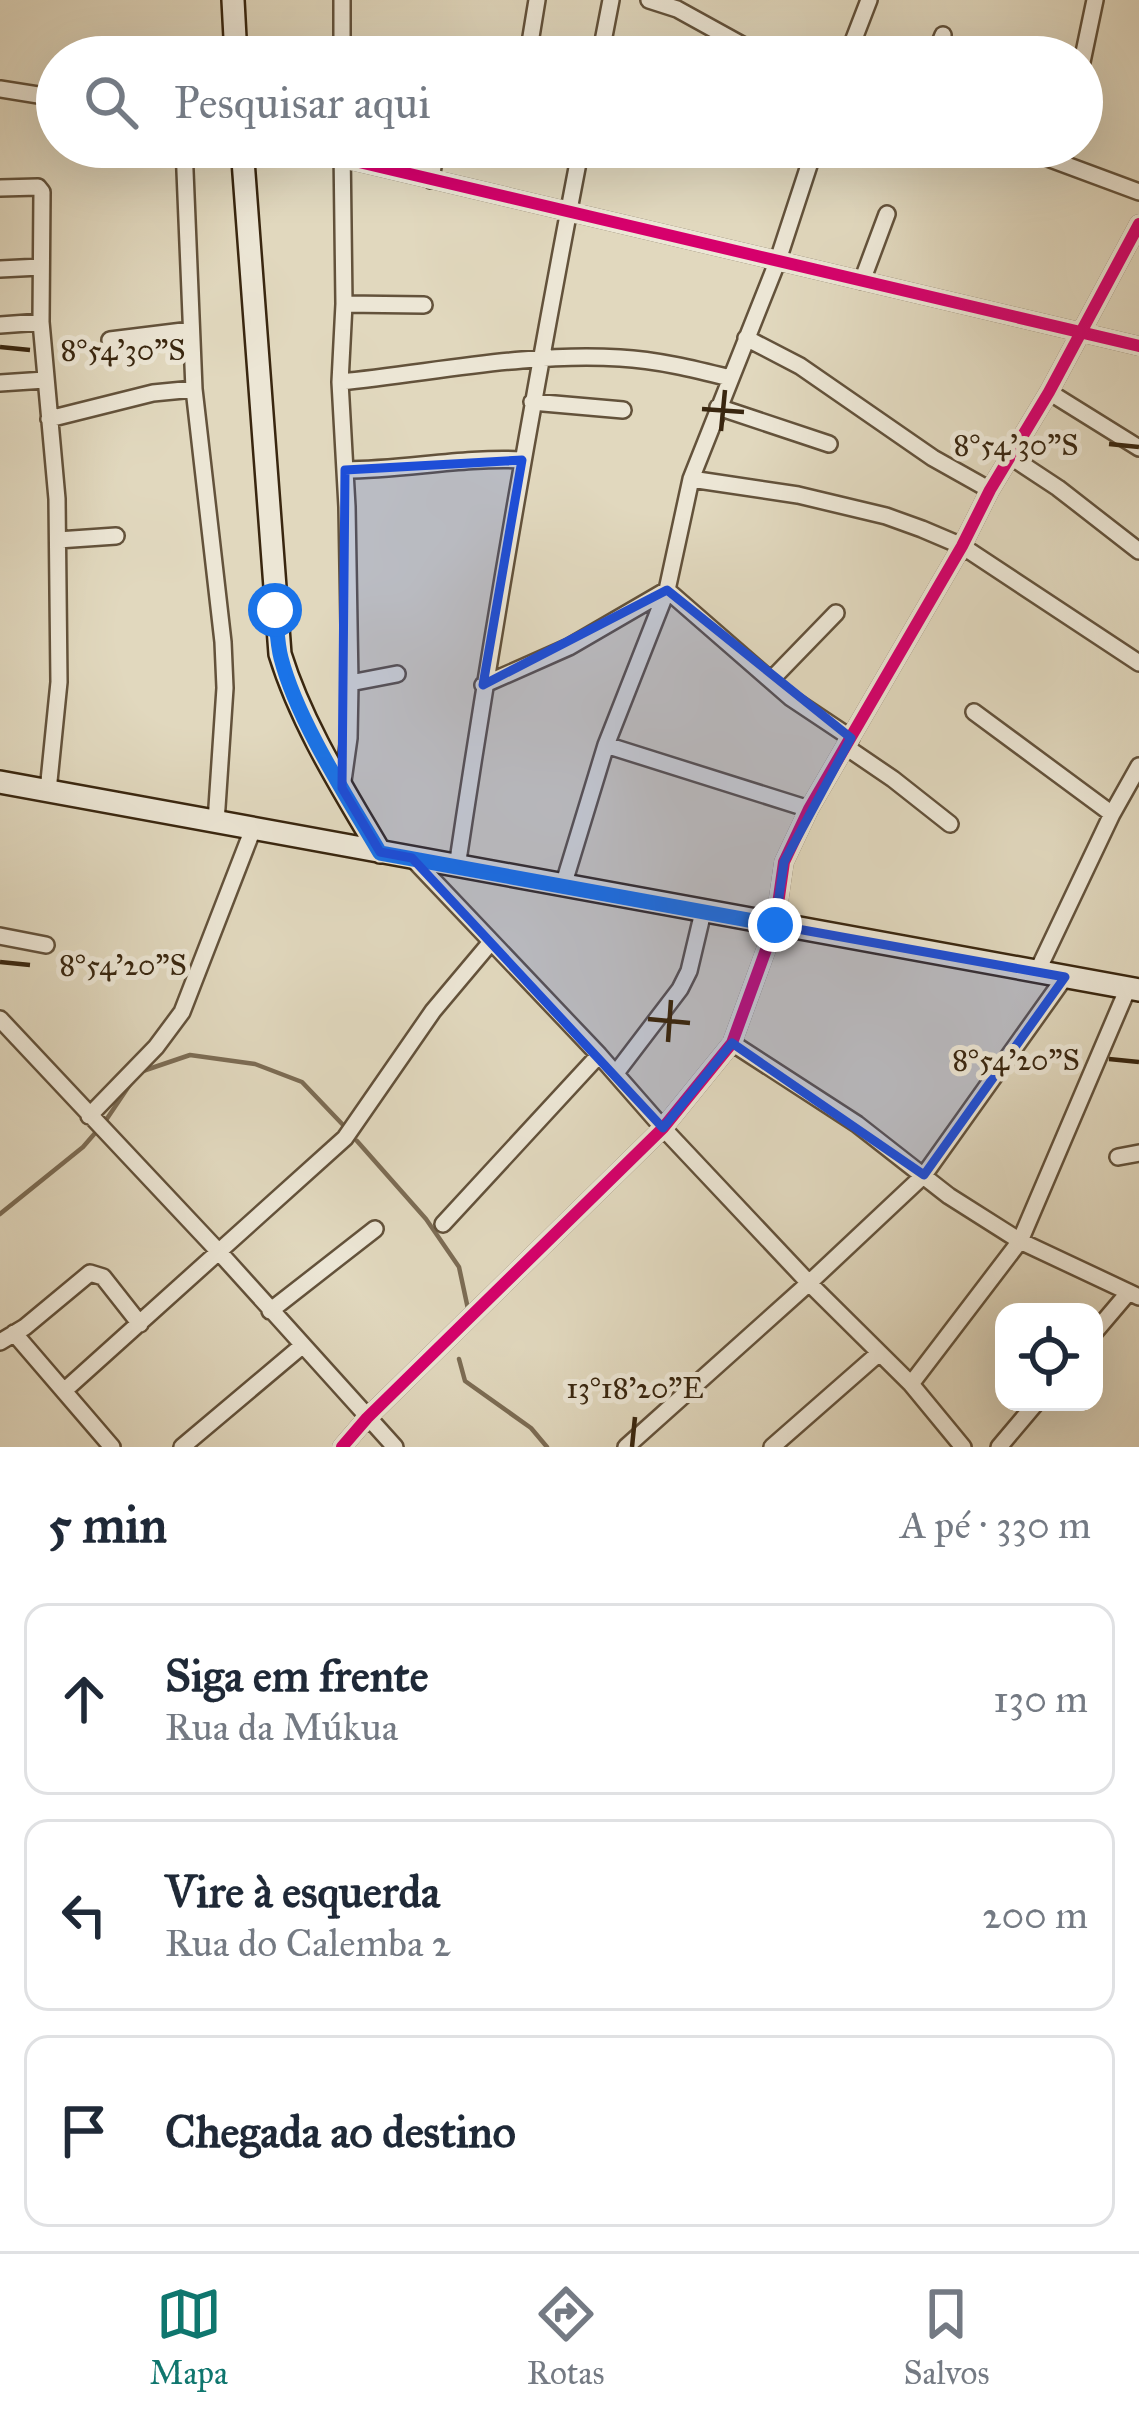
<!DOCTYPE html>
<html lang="pt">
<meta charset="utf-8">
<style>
body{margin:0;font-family:"IM FELL Great Primer",serif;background:#f2f2f3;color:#1f2937}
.controls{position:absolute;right:36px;bottom:36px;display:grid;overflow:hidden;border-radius:24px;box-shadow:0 12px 48px #0002}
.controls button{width:108px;height:108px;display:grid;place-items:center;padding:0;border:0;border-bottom:3px solid #e0e1e3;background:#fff;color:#1f2937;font:60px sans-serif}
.stop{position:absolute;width:36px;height:36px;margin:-27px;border:9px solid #1a73e8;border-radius:50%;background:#fff}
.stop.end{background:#1a73e8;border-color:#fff;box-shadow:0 3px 12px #0008}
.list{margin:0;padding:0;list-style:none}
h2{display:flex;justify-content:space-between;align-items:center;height:156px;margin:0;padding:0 48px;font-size:51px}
h2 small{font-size:39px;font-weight:400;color:#747a83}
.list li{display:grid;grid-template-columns:78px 1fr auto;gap:36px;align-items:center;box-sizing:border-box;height:192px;margin:0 24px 24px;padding:0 24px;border:3px solid #e0e1e3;border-radius:24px}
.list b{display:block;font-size:45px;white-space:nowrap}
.list p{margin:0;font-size:39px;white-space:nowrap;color:#747a83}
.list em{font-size:39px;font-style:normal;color:#747a83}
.icon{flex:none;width:66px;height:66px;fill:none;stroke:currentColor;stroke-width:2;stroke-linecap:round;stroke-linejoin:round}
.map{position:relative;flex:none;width:1139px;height:1447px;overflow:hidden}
.search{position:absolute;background:#fff;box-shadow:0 12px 48px #0002;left:36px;right:36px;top:36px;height:132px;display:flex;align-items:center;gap:30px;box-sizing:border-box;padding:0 42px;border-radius:66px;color:#747a83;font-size:45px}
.sheet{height:804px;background:#fff}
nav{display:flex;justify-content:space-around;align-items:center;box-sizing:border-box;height:168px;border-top:3px solid #e0e1e3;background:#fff;font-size:33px;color:#747a83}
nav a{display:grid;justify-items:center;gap:6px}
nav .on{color:#0f766e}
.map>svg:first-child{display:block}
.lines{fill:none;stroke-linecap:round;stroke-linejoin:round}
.stream{stroke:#7c6c54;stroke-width:4.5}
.street-casing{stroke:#63523b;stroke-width:20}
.secondary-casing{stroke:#39260f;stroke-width:26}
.street{stroke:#ece6d5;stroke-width:15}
.secondary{stroke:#ece6d5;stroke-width:21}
.cycleway-casing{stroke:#ece6d5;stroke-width:20}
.cycleway{stroke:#d6006c;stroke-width:12}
.route{stroke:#1a73e8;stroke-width:15}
.marked{fill:#1d4ed8;fill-opacity:0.2;stroke:#1d4ed8;stroke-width:9;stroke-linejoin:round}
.ticks{fill:none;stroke:#39260f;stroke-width:4.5}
.ticks-label{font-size:30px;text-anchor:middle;fill:#39260f;stroke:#ece6d5;stroke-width:10;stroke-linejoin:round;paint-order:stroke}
</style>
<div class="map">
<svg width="1139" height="1447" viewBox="0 0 1139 1447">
<rect width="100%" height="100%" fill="#e1d8be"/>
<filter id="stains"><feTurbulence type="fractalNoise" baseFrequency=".00167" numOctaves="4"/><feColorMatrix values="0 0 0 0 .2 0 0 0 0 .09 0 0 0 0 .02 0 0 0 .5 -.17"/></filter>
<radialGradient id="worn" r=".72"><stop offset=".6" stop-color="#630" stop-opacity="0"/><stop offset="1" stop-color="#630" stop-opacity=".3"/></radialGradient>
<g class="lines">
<path class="stream" d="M137 1073 190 1055 255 1064 302 1082 345 1127
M104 1123 131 1083
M357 1141 426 1219 459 1267 468 1309
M0 1214 83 1147 96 1132
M459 1359 465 1381 531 1428 547 1447"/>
<defs>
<path id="street" d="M342 0V57
M649 0 677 9 764 57
M528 55 537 0
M600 57 611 0
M847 57 869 0
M934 57 943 35
M1082 62 1095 0
M0 89 57 98
M184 147 194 389 223 642 225 688 216 822
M271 147 342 158 1139 346
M342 147 344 304 340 382 347 507 350 683 349 738 342 788
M1018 147 1139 192
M431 180 436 147
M0 188 38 187 42 192 41 322 57 499 59 682 48 791
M0 269 40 267
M862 281 887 214
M344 304 424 305
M0 325 41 322
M746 338 800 366 933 458 990 490
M110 340 191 330
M340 382C432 373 527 352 620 358 657 360 694 369 730 378
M0 383 45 380
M1049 392 1139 448
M532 402 623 410
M718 407 829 444
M49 419 153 393 194 389
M1011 457 1058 488 1139 551
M345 470C404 470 462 457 522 460
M691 479 798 495 886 516 922 529 962 546 1139 663
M58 540 116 536
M771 680 836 613
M350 683 397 674
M483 685 569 647 667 590 791 698 851 738
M974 712 1112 814
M606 745 809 809
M846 747 893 779 950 824
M412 858 599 1055 663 1128 809 1283 911 1384 963 1447
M457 867C493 626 535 386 581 147
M563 886 606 745 667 590 691 479 778 260 815 147
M0 936 46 945
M1037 972 1112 814 1139 766
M0 1019 220 1253 395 1447
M732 1043 857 1124 949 1196 1020 1241 1139 1297
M616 1073 680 989 689 971 703 912
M89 1116 156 1047 182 1012 253 829
M1118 1157 1139 1153
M443 1224 599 1055
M270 1311 375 1229
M14 1333 112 1447
M1094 1333 1128 1293
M0 1342 25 1327 90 1273 103 1277 140 1324
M911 1384 1020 1241 1128 988
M65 1390 345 1138 433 1011 491 942
M182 1447 303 1345
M342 1447 367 1418 663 1128 732 1043 775 925 784 862 809 809 962 546 990 490 1049 392 1139 224
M626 1447 809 1283 924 1175 1065 977
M772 1447 878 1354
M999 1447 1037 1402"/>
<path id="secondary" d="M233 0 236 57
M242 147 280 654C302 725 343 789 380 852
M0 782 1139 990"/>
</defs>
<use href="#street" class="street-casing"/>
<use href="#secondary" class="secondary-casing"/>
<use href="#street" class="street"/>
<use href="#secondary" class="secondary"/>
<defs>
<path id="cycleway" d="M271 147 342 158 1139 346
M342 1447 367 1418 663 1128 732 1043 775 925 784 862 809 809 962 546 990 490 1049 392 1139 224"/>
</defs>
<use href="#cycleway" class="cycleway-casing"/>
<use href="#cycleway" class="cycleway"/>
</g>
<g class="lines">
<path class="route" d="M275 610C277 626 277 643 281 658 297 720 347 797 380 853L775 925"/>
</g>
<path class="marked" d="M522 460 483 685 667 590 851 738 784 862 775 925 1065 977 924 1175 732 1043 663 1128 412 858 380 852 342 788 345 470Z"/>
<path class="ticks" d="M0 347 30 350M702 409 744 412M721 431 725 390M1109 444 1139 447M0 962 30 965M648 1019 690 1023M668 1042 671 1000M1109 1059 1139 1062M632 1447 635 1417"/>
<g class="ticks-label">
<text x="123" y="360">8°54'30"S</text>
<text x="1016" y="455">8°54'30"S</text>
<text x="123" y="975">8°54'20"S</text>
<text x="1016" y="1070">8°54'20"S</text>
<text x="635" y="1398">13°18'20"E</text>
</g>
<rect width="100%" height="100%" filter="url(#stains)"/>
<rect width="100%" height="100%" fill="url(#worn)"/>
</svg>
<div class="controls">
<button><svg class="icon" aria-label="locate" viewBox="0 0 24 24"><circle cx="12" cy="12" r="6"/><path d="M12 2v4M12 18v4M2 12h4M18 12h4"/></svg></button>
</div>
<div class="stop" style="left:275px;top:610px"></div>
<div class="stop end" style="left:775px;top:925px"></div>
<div class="search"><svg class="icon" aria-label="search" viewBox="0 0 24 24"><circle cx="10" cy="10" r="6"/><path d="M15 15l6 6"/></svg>Pesquisar aqui</div>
</div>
<section class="sheet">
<h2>5 min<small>A pé · 330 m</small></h2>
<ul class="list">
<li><svg class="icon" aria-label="ahead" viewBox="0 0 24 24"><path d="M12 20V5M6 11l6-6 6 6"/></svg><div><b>Siga em frente</b><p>Rua da Múkua</p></div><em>130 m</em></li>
<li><svg class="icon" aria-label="left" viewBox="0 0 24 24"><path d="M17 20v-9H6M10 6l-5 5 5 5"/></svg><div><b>Vire à esquerda</b><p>Rua do Calemba 2</p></div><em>200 m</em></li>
<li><svg class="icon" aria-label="arrive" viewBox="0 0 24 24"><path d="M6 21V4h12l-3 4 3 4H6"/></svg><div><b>Chegada ao destino</b></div></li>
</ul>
</section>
<nav>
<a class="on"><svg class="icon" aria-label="map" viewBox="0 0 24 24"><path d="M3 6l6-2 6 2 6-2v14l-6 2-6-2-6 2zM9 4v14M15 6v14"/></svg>Mapa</a>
<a><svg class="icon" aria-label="directions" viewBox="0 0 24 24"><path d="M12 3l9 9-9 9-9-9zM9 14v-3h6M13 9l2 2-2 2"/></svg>Rotas</a>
<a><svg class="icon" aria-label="saved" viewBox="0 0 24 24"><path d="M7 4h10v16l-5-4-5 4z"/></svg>Salvos</a>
</nav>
